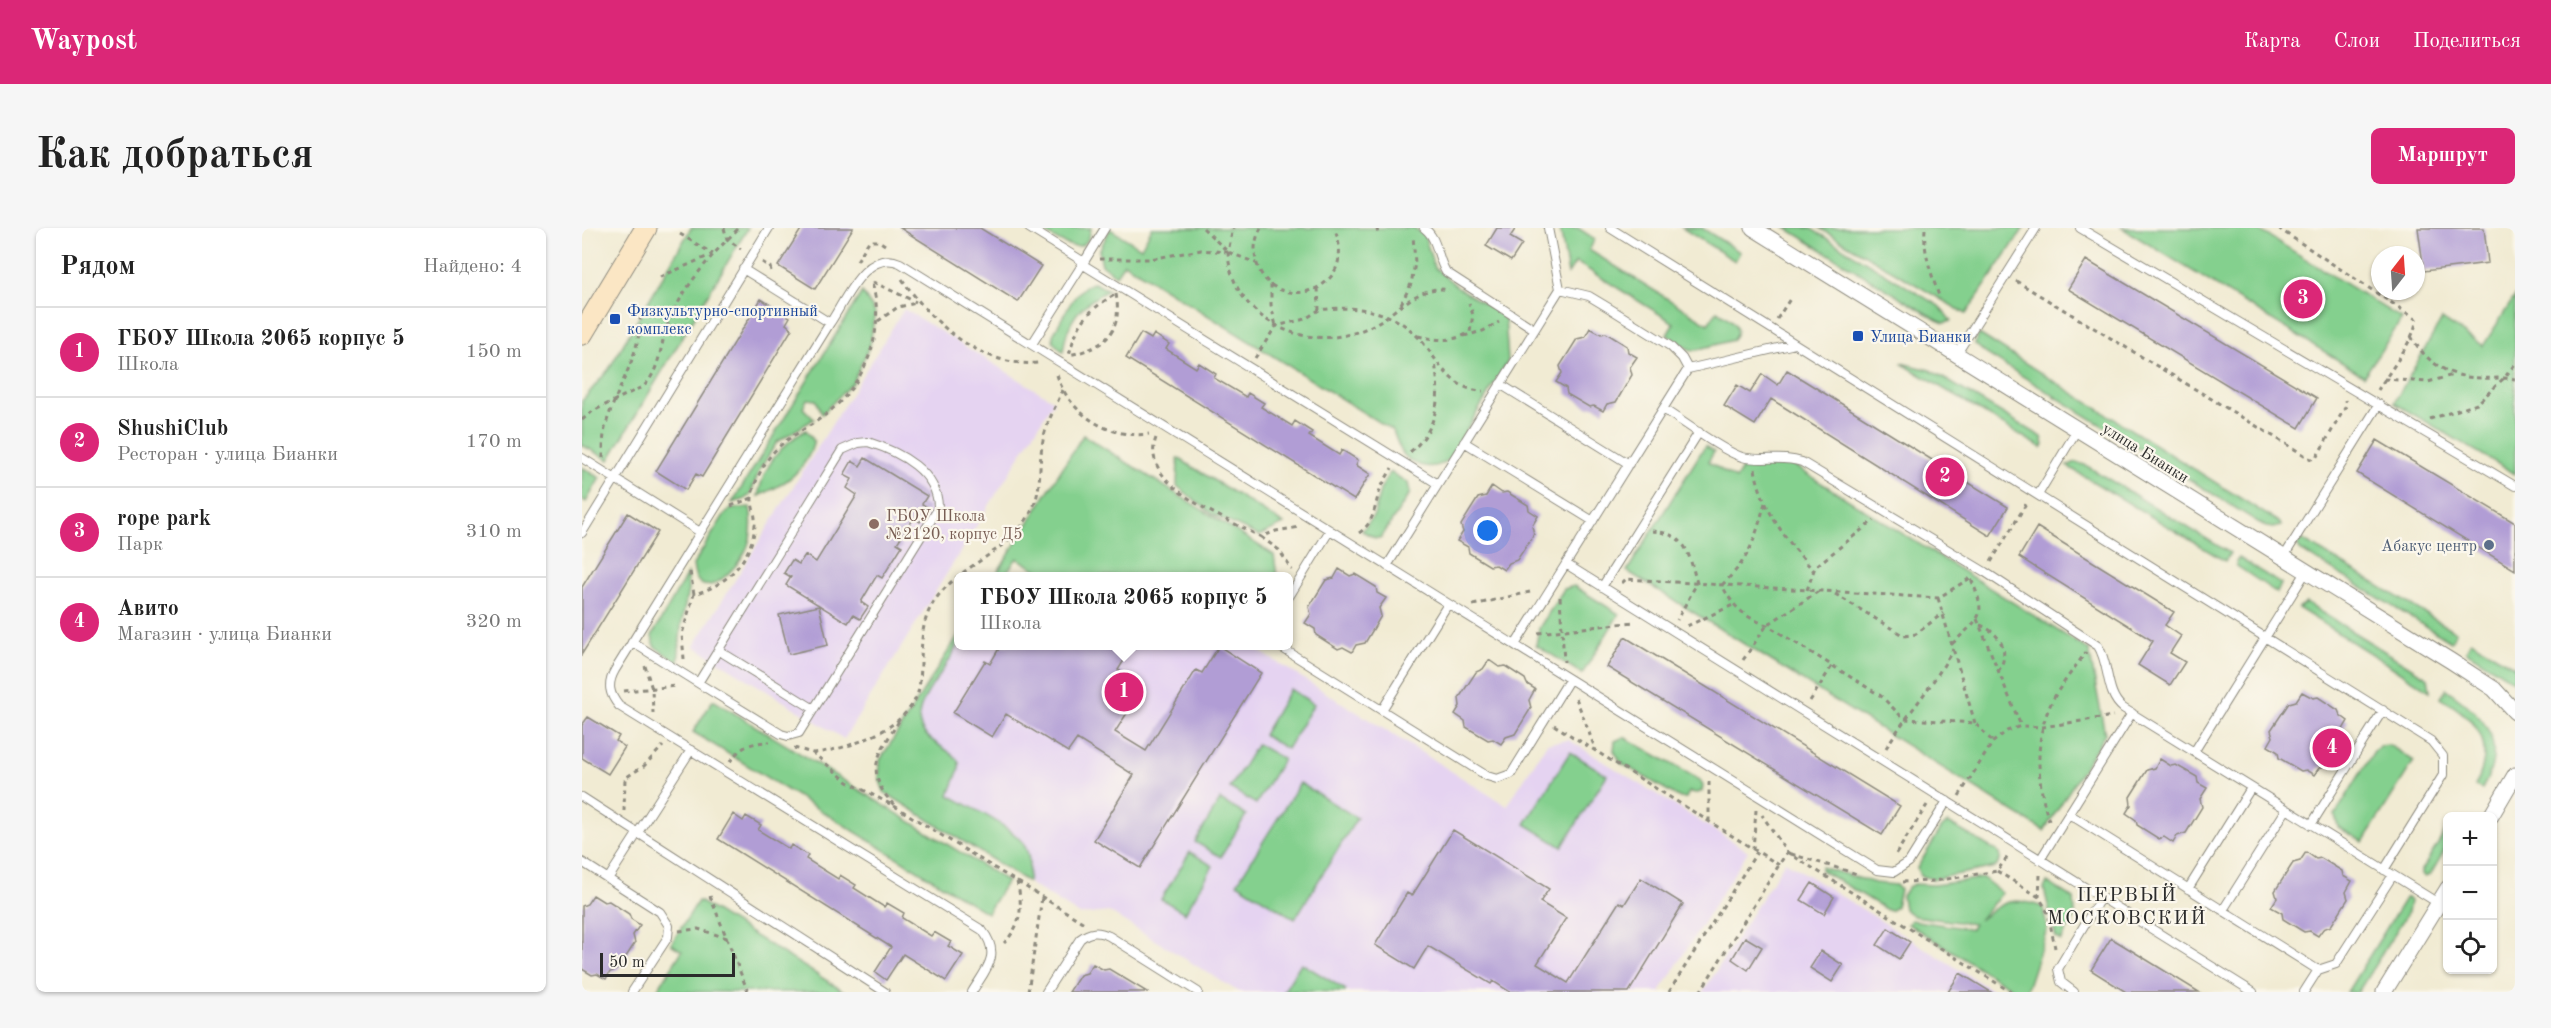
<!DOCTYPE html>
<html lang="ru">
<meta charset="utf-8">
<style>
body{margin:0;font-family:"Old Standard TT",serif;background:#f6f6f6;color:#222}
.controls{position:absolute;right:18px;bottom:18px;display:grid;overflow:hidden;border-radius:9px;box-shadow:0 2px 4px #0004}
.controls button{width:54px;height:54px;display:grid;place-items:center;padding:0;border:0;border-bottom:2px solid #e0e0e0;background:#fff;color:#222;font:30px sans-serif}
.compass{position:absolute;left:1789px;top:18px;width:54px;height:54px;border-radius:50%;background:#fff;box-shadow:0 2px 4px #0004;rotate:17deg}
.scale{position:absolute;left:18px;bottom:15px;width:135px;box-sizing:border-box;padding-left:6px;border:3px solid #2b2b2b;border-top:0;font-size:16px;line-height:21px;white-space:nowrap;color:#2b2b2b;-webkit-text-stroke:4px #fbf7ec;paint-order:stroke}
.you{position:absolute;left:906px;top:303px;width:21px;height:21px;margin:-15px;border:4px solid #fff;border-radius:50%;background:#1a73e8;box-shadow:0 0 0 9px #1a73e833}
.badge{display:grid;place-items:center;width:39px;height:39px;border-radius:50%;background:#db2777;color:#fff;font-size:20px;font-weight:700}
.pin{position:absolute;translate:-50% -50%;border:3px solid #fff;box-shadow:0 2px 6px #0006}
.popup{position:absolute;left:372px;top:344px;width:339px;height:78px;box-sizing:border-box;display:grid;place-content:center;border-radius:9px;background:#fff;filter:drop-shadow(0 2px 4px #0005);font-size:20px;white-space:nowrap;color:#767676}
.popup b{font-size:22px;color:#222}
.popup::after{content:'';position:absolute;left:50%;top:100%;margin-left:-12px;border:12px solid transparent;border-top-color:#fff}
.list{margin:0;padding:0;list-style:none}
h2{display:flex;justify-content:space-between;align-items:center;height:78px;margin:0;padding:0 24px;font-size:26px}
h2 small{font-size:20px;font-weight:400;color:#767676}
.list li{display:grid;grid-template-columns:39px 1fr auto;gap:18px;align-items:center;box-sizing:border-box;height:90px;padding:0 24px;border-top:2px solid #e0e0e0}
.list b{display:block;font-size:22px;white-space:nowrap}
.list p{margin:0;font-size:20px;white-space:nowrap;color:#767676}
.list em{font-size:20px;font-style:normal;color:#767676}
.icon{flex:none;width:33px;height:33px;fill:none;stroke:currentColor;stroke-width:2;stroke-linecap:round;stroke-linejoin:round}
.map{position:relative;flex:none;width:1933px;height:764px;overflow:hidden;border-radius:9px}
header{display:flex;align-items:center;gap:36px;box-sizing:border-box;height:84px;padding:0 30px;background:#db2777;color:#fff}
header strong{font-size:28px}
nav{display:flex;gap:33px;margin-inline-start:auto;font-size:21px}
.intro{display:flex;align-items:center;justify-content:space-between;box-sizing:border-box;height:144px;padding:0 36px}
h1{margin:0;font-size:42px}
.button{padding:15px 27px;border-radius:9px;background:#db2777;color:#fff;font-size:21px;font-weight:700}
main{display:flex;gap:36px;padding:0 36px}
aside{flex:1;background:#fff;border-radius:9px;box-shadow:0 2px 4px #0004}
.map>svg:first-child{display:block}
.built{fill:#e5d3f1}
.green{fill:#84d08e;stroke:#587e5c;stroke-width:1.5}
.building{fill:#b19dd5}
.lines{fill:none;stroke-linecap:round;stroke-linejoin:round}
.service-casing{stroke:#8e8b7f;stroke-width:10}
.minor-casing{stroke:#8e8b7f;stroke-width:17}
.secondary-casing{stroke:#8e8b7f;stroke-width:23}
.path{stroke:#8e8b7f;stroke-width:3;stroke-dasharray:4.5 4.5;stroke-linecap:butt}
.service{stroke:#fff;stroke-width:8}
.minor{stroke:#fff;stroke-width:15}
.secondary{stroke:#fbe6c4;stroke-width:21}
.transit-dot{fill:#1a4fb4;stroke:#fbf7ec;stroke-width:2}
.education-dot{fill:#8d6e63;stroke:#fbf7ec;stroke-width:2}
.service-dot{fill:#5c6f8a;stroke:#fbf7ec;stroke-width:2}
.labels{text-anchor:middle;stroke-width:4.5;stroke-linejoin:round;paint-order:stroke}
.transit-label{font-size:16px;fill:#164399;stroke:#fbf7ec;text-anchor:start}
.street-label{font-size:16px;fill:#2b2b2b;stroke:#fbf7ec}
.education-label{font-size:16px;fill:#785e54;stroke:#fbf7ec;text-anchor:start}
.service-label{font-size:16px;fill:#4e5e75;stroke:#fbf7ec;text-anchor:end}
.quarter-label{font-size:20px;letter-spacing:1.5px;fill:#2b2b2b;stroke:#fbf7ec}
</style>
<header>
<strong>Waypost</strong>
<nav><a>Карта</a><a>Слои</a><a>Поделиться</a></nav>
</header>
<div class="intro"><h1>Как добраться</h1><a class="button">Маршрут</a></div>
<main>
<aside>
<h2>Рядом<small>Найдено: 4</small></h2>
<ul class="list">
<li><span class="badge">1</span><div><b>ГБОУ Школа 2065 корпус 5</b><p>Школа</p></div><em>150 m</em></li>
<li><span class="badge">2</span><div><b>ShushiClub</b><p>Ресторан · улица Бианки</p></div><em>170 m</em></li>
<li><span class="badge">3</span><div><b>rope park</b><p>Парк</p></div><em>310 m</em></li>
<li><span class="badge">4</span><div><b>Авито</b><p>Магазин · улица Бианки</p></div><em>320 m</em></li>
</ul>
</aside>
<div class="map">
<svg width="1933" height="764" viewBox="0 0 1933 764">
<rect width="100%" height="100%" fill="#fbf7ec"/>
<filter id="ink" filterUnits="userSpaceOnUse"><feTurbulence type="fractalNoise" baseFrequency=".0167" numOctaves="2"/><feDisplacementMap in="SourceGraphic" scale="12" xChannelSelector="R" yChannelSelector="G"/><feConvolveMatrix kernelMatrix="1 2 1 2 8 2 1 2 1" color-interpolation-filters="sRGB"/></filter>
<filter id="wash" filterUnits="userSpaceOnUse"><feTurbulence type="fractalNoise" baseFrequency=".008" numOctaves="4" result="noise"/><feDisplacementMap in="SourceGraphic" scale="24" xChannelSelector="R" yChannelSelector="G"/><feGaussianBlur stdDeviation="1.35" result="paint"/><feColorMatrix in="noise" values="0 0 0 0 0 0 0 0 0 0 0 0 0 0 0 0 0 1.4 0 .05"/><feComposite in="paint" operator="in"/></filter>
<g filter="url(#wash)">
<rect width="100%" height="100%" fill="#f1ebd3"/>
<path class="built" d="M322 81 472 173 262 511 112 418Z
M377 406V418H669L925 578 965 515 987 512 1166 623 1078 764H657L527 684 498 687 334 585 298 532Z
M1203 633 1413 764H1121Z"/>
<path class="green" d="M109 0H166L27 232 0 217V173L27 141Z
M509 0C505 35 473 11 458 1Z
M570 0H832L842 6 852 39 878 61 923 88 926 133 867 231C854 243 834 240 822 227 817 221 814 210 811 203L542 35 534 47 520 37 517 23 528 1 559 20Z
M978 0H996L1013 11 1007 22 1126 96 1135 83C1146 90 1162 97 1151 112L1110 123 1085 107 1092 95 994 34 986 46Z
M1100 0H1120L1158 24 1153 33Z
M1204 0H1228L1357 78 1369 93 1362 95 1355 92Z
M1237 0H1442L1384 86Z
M1540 0H1674L1820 91 1782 148Z
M512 55 526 62C498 77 485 91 481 124L471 114V107C479 93 495 56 512 55Z
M280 64 293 84 288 117 271 154 240 186 234 172 225 171 221 180 232 191 195 214 178 241 168 267 161 272 150 275Z
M1933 68V246L1812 175 1860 91 1901 118Z
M1397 106 1698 295 1699 298 1692 300 1684 299 1403 125 1393 116Z
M1319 135 1348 142 1460 209 1462 217 1460 220Z
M224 202 232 213C225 243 202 257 176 268 182 237 197 218 224 202Z
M501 207 692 327 695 348H465L435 330 422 348H413Z
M1123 218 1132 224 1126 234 1154 251 1160 241 1209 236 1507 422 1523 506 1462 603 1045 343Z
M596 230 702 296 677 308 630 286 595 258Z
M1494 234 1505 238 1648 325 1643 333 1485 238Z
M0 239 18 250 4 274 0 271Z
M808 244 826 255 828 265 799 310H793L780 303 792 287 798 262Z
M168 279C171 295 170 315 160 329 148 348 115 378 111 337L142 287 149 281Z
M1719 311 1874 404 1869 414 1718 322 1715 316Z
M1657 330 1699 356 1695 365 1655 338 1654 334Z
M105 346 106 362 99 398 96 435 72 418 70 408Z
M992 358 1037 386 1000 446 954 417 957 400 982 361Z
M1724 375 1846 450 1848 463 1716 380Z
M377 406C377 436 322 474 341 503 349 516 369 521 377 534V541L367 567C384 577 433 600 442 617 449 628 447 642 446 654L302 564 297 550 298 532Z
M1889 413 1933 439V454L1884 423Z
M708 461 732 476 705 521 681 507Z
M1864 461C1903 487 1927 515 1900 561L1893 558C1915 516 1895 491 1859 470Z
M131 472 425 653 405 685 111 504Z
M1042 509 1118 552 1121 557 1120 563 1116 565 1107 564 1104 570H1098L1039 535 1032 523 1033 513Z
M675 516 701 531 674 576 648 560Z
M1807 517 1832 533 1781 614 1756 599 1753 587 1792 523 1798 518Z
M988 524 1025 547 980 619 943 596Z
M718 555 775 590 713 691 655 655Z
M638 572 664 587 639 629 613 614Z
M1366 595 1415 623 1418 628V633L1414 639 1352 651 1338 648 1335 640 1360 599Z
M1865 601V618L1849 646 1843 649 1840 646V642Z
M608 624 631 638 603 685 579 671Z
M1239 639 1293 655 1314 657 1318 662 1314 678 1310 682H1305L1239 642Z
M1401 650 1420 665 1397 692C1422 674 1428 667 1461 679L1465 701 1444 764H1436L1326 696 1329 692 1389 701 1392 696 1332 688 1322 681 1320 668 1326 659 1332 656 1352 657Z
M1465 654 1492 671 1493 687 1479 713 1474 710 1462 661Z
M1824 669 1828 673 1826 684 1776 764H1765Z
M116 673H117L263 764H74L100 723 89 716Z
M719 735 764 762 763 764 702 763Z"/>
<g id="blocks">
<path class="building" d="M220 0H271L233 61 196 38Z
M318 0H398L459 38 436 74Z
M915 0H934L928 9 940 16 929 33 904 18Z
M1836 0H1902L1906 35 1842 43Z
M1504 32 1735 170 1717 200 1486 61Z
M179 71 208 89 204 96 210 101 120 249 114 246 104 262 74 243Z
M1008 100 1019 106 1024 105 1045 118 1046 124 1055 129 1048 139 1050 147 1034 174 1025 176 1021 183 1012 178 1007 179 985 166 984 160 974 154 980 145 978 138 995 111 1003 109Z
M559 105 569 111 572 106 587 116 584 121 614 140 617 135 634 146 632 150 664 169 666 165 682 175 679 179 710 198 713 193 730 204 727 208 757 227 760 222 776 232 774 237 788 246 772 272 544 130Z
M1205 142 1426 279 1408 308 1189 171 1173 197 1142 178 1155 157 1168 165 1180 146 1196 157Z
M1795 212 1933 295V342L1775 245Z
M283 230 345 268 340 276 347 280 338 294 332 290 315 315 320 318 300 350 295 347 279 374 286 379 278 391 271 387 266 395 204 357 209 349 202 345 210 332 217 336 223 327 234 334 275 267 265 260 270 251 262 247 270 233 278 238Z
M910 258 920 265 925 264 946 277 947 282 956 288 950 298 952 306 935 332 927 335 922 342 914 337 908 338 887 325 886 319 875 313 881 304 879 297 896 270 904 268Z
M46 285 76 304 0 426V359Z
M1455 299 1592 384 1583 397 1599 408 1588 425 1603 434 1588 457 1556 437 1571 413 1437 329Z
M757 341 768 348 773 346 794 359 795 365 804 370 797 380 799 388 783 415 774 417 770 424 761 419 756 421 734 407 733 401 723 395 729 386 727 379 744 352 752 350Z
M237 378 246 417 207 426 197 387Z
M1043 409 1318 578 1300 607 1025 439Z
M419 417H527L544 429 536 442 562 458 533 504 564 523 614 442 620 445 637 418 679 445 558 640 512 612 552 547 495 511 486 524 424 486 410 509 371 485 403 433 408 436Z
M907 432 917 439 923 438 943 451 945 456 953 461 947 472 949 480 933 506 924 509 919 516 911 511 906 512 884 499 883 493 873 486 878 478 877 470 894 444 901 441Z
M1720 464 1731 470 1736 469 1756 482 1758 487 1766 493 1760 503 1762 511 1745 537 1737 540 1732 547 1724 542 1719 543 1697 530 1696 524 1686 518 1691 509 1689 502 1707 475 1714 473Z
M6 489 37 508 34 513 43 519 26 546 0 530V497Z
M1578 531 1589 538 1594 537 1615 549 1616 555 1625 560 1618 571 1620 579 1604 605 1595 608 1591 615 1582 609 1577 611 1555 597 1554 592 1544 585 1549 577 1548 569 1565 542 1573 540Z
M151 586 161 593 164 588 179 597 176 602 207 621 209 617 226 627 224 631 256 651 258 647 274 657 272 660 302 679 305 675 322 685 320 690 349 708 352 704 369 714 366 718 381 727 364 753 321 726 304 752 293 744 309 719 136 611Z
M871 602 967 661 958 674 984 690 955 736 986 755 1037 674 1042 677 1059 650 1101 676 1047 764H928L911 753 909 756 846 718 832 741 793 717 825 665 830 668Z
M1724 624 1734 631 1739 630 1760 643 1761 648 1770 653 1764 664 1766 671 1749 698 1741 701 1736 708 1728 703 1722 704 1701 691 1700 685 1689 679 1695 670 1693 663 1711 635 1718 633Z
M1230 655 1252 669 1242 686 1219 672Z
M11 667 22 674 27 673 47 686 49 691 58 697 51 707 53 715 36 741 28 744 24 751 15 746 10 747 0 741V678L5 676Z
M1306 700 1328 714 1317 731 1295 717Z
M1163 709 1180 719 1166 742 1150 731Z
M1529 710 1552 724 1617 764H1544L1509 742Z
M1239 723 1261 737 1250 754 1228 740Z
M511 736 522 742 527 741 565 764H487L498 747 505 745Z
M1378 745 1409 764H1366Z"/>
</g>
</g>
<g filter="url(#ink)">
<use href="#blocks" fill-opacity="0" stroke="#8e8b7f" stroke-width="1.5"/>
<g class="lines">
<defs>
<path id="service" d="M447 0 502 34 523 0
M842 0C856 10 855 30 864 44L952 101
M1028 0 1849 513 1861 528V547L1802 642
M1498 0 1933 258
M500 36 856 256
M161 41 248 95C263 73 284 20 318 35L1295 642 1312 644 1327 634 1365 573
M978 61 1007 68 1027 80 1088 118 1100 130 1106 141
M248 95 33 442C25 456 27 466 37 478L400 702C420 727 404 741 390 764
M450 116 502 34
M1374 127 1454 0
M918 156 1047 236
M1081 181C1101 193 1140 223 1160 229 1180 234 1200 227 1220 234L1403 344 1516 418C1528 436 1523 466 1541 480L1811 647 1754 736 1736 742
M286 214C318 224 357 244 356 281L217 505 206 508 199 506 116 455 260 222 276 215Z
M882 214 1011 293
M0 230 118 304
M1456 267 1495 202
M0 305 187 0
M1701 330 1797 176
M984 336 1671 764
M805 338 978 61 966 0
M1020 359 1117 204
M707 369 748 302
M50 414 116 455
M933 417 1106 141 1213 116
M697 418 905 548 915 551 929 546 987 452
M136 422 232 481
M800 482 866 376
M1612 524 1724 344
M0 569 303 764
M1487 586 1736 742 1722 764
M1729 597 1801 482
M1458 632 1550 485
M0 634 78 684 87 698 86 709 50 764
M1811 647 1856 675
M26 651 109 522
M1606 661 1669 560
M1641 682 1704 582
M464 764 498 711C508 703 516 703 527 708L616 764
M1492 764 1479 754 1476 741 1519 669"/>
<path id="minor" d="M1171 0 1869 433 1912 461 1933 484
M1909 588 1933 547
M1802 764 1866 660"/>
<path id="secondary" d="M0 106 64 0"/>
</defs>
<use href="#service" class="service-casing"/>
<use href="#minor" class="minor-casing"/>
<use href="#secondary" class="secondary-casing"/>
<path class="path" d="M142 0 145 11 159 21
M621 0 646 24 674 35
M679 0C673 11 671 23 675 36 691 88 780 65 752 0
M795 0 796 8
M1696 0 1834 91C1835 109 1806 145 1796 162
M1343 1C1341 26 1350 47 1358 71
M98 6 131 26
M646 24C647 50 660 74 682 90 717 115 761 116 798 93 818 80 840 56 867 62
M517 31H568L619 22 646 24 651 0
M275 33 287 13H297L306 19
M180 34 188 39 189 43
M78 49 129 27
M320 51C350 95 399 140 456 135
M1434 53 1729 231 1734 230 1764 178 1763 172
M291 54 334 74
M689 56V77L694 98
M736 60 737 82C772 77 810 81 836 109 855 129 866 162 901 163
M534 66C541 105 522 120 487 127 495 96 505 82 534 66Z
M819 76 829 56 833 35 831 7
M1195 91 1208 71
M296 93 316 79 334 75
M836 108C855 112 870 115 888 104L891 87 887 75
M882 108 901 103 917 94
M1829 108C1844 135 1868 150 1899 150 1911 151 1921 149 1933 151
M673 130 694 98 723 91 737 82
M475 147C487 186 527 211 567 206
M1802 151 1846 154 1871 147
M1848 191 1895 176 1923 149 1933 136
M0 192 11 183 62 158C79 141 78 115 87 93 103 57 129 27 157 0
M574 210C556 258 646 291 679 309L694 303 718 299
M828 224C856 201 859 169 853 135
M21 230C21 217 21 205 25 193 37 155 61 124 58 82
M1173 241C1180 282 1205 313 1231 342
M1183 275C1172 313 1169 329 1140 357 1151 379 1162 389 1185 397L1299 468 1322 491 1393 495 1411 514
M149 278 170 270
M1070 303C1106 306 1106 325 1115 355L1095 392
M777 305C793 294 792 279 798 262 801 255 806 247 810 240
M679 309 697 322 710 342
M1409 334 1446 273
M108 344 112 366
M1040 355 1044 351 1356 370 1390 349
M1225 362 1233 339 1292 292
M1253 366 1322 408 1334 406 1361 385
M978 369 982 434
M1356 370 1393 495
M891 377 952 363
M1395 391 1439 498
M1398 397C1417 404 1429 423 1417 442
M1105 398 1151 377
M956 405 1053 394
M1370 416C1398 389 1406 389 1389 351
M102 431 100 406 112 366C145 358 171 330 173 296 174 286 169 277 170 269 171 257 179 241 186 231 200 211 220 204 239 190 282 159 305 106 290 55
M1161 432 1185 397 1237 363
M63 438 70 461 71 485
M42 463 95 458
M994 470 1014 523
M1228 473 1250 438
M972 497 1197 637
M212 520 231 525 266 554 314 579 435 654C441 677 440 697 422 715
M1304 520C1325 486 1352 457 1371 421
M231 525C266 522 330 499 337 460 342 429 334 400 353 372 376 339 419 327 442 295 464 266 454 240 462 208 466 192 474 177 481 162
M148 534C157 519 170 514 188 514
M1377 568 1411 514 1425 503 1439 498 1461 499 1531 488
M312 577C281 544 296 527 317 493
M42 583 43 550 62 538 81 518
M1467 593C1454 552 1451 505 1474 466 1483 452 1494 438 1504 424
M1127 594V551
M1171 622 1174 582
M1205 624 1429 764
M1209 626 1275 646
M1314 626 1345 577
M1415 643 1457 669
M1458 647 1457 669 1466 685 1473 720
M436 654 502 695
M1320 654 1353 653 1415 643 1427 627
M128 668 166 764
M97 703 116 701 145 710
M446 764 460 669
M1087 764 1175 624
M1118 764 1205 624 1180 587"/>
<use href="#service" class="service"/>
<use href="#minor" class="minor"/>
<use href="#secondary" class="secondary"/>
</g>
</g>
<g class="transit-dot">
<rect x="27" y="85" width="12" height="12" rx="3"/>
<rect x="1270" y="102" width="12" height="12" rx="3"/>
</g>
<circle class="education-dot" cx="292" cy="296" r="6"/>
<circle class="service-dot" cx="1907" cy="317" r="6"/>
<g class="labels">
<g class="transit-label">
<text x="45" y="88">Физкультурно-спортивный<tspan x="45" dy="18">комплекс</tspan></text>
<text x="1288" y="114">Улица Бианки</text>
</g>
<g class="street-label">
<text transform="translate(1564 224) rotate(32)" y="6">улица Бианки</text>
</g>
<g class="education-label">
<text x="304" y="293">ГБОУ Школа<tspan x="304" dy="18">№2120, корпус Д5</tspan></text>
</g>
<g class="service-label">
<text x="1895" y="323">Абакус центр</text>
</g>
<g class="quarter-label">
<text x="1545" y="673">ПЕРВЫЙ<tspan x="1545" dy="23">МОСКОВСКИЙ</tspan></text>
</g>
</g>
</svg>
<div class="controls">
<button>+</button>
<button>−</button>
<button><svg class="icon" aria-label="locate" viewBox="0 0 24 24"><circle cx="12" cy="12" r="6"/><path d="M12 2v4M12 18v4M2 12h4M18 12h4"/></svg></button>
</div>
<svg class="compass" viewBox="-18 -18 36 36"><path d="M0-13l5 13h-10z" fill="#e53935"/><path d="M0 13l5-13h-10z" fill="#767676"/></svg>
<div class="scale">50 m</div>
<div class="you"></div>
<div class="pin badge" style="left:542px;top:464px">1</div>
<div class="popup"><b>ГБОУ Школа 2065 корпус 5</b>Школа</div>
<div class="pin badge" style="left:1363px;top:249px">2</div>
<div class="pin badge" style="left:1721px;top:71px">3</div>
<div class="pin badge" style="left:1750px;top:520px">4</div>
</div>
</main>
